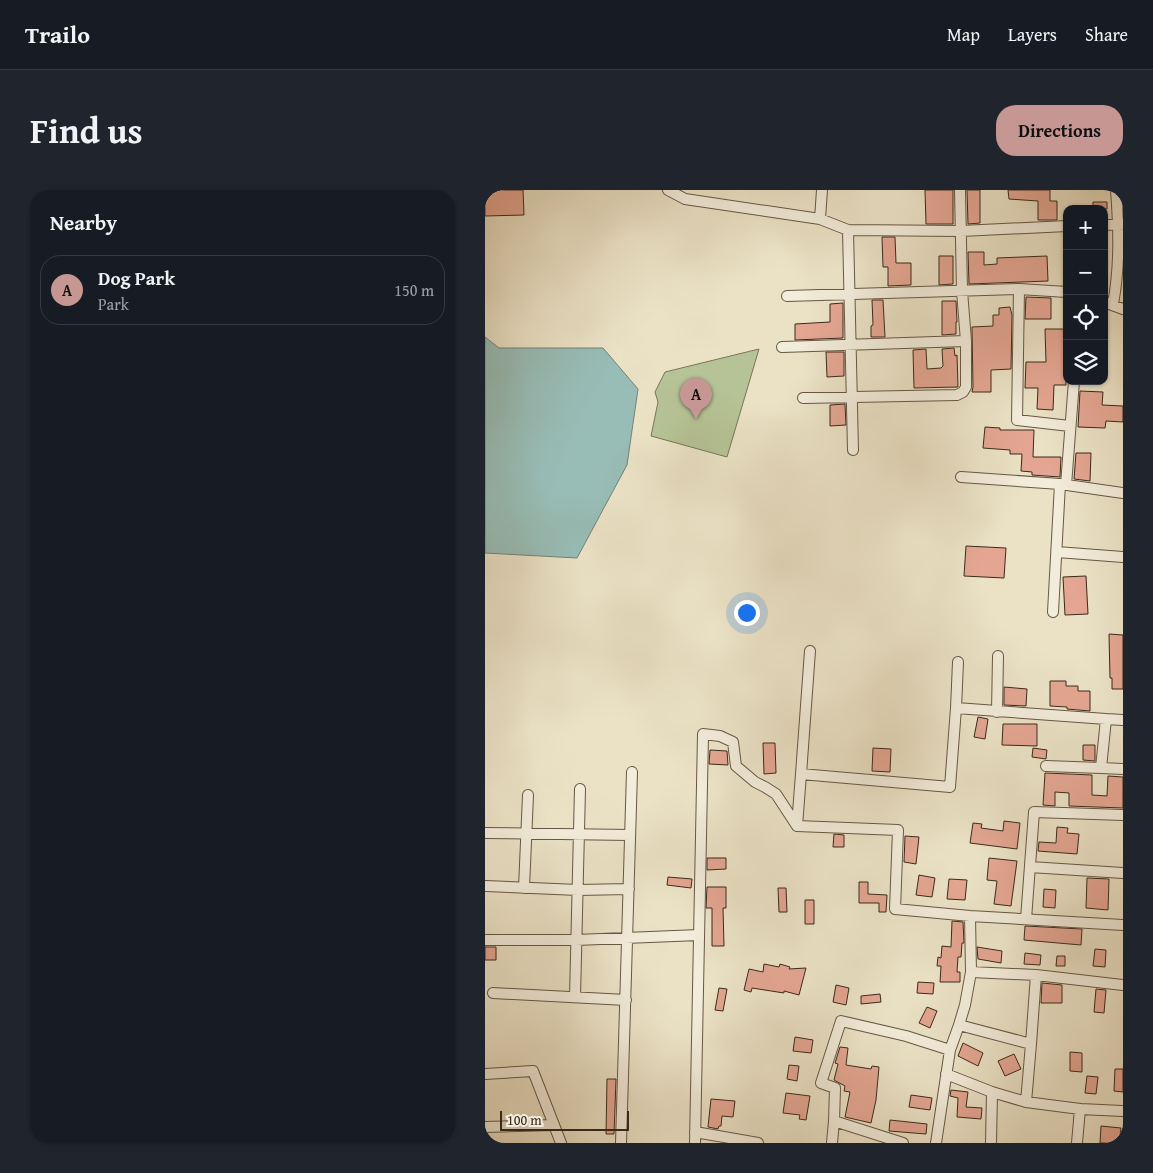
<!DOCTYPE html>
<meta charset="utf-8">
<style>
body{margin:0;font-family:"Gentium Book Plus",serif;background:#20242c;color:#f1f3f6}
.controls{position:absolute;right:15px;top:15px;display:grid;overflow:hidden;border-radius:10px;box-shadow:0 1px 4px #0004}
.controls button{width:45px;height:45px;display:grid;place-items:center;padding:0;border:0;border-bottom:1px solid #363941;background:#171b24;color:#f1f3f6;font:25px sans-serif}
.scale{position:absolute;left:15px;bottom:12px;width:129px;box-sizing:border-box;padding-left:5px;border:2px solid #3b291a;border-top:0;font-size:14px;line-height:18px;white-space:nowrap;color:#3b291a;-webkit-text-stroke:4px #f2ecda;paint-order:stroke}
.you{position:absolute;left:261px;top:422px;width:18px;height:18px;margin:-12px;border:4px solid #fff;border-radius:50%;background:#1a73e8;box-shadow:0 0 0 8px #1a73e833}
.badge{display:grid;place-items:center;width:32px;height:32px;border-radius:50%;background:#c59692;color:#111;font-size:16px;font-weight:700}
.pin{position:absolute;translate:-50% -41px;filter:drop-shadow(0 1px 2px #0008)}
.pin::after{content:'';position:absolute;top:26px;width:18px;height:15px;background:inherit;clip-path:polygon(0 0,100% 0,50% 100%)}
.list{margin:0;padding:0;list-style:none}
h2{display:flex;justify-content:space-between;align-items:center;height:65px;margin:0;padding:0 20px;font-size:21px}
h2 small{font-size:16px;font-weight:400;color:#9ea1a6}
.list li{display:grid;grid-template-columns:32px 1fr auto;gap:15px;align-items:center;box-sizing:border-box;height:70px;margin:0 10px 10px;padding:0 10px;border:1px solid #363941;border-radius:20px}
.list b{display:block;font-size:19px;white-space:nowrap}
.list p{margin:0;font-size:16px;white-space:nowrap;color:#9ea1a6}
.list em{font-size:16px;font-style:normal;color:#9ea1a6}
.icon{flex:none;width:28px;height:28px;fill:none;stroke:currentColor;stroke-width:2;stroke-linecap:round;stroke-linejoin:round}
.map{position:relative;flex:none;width:638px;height:953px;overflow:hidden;border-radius:20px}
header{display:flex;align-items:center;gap:30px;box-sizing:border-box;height:70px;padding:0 25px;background:#171b24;border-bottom:1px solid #363941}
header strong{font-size:24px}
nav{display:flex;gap:28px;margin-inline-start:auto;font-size:18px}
.intro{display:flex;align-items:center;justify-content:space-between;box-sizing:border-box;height:120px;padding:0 30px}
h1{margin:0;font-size:35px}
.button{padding:12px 22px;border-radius:20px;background:#c59692;color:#111;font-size:18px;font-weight:700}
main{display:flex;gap:30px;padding:0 30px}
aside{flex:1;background:#171b24;border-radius:20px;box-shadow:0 1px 4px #0004}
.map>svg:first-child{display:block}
.green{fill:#b6c396;stroke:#787658}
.water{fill:#98bdb6;stroke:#738278}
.building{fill:#e4a692;stroke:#3b291a}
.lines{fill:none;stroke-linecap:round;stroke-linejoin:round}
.minor-casing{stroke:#675745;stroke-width:12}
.minor{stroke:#f2ecda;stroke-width:10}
</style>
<header>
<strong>Trailo</strong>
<nav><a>Map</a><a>Layers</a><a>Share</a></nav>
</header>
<div class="intro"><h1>Find us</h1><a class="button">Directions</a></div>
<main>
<aside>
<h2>Nearby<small></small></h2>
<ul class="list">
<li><span class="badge">A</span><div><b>Dog Park</b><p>Park</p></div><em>150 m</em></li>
</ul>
</aside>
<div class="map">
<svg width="638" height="953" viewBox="0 0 638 953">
<rect width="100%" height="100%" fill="#ebe2c6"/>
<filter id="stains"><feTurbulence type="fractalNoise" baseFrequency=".004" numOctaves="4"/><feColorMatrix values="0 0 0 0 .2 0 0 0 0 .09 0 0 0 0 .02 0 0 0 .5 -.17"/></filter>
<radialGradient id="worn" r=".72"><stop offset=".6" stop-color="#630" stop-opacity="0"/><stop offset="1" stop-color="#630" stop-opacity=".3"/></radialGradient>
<path class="green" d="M274 159 242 267 166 246 173 212 170 202 180 182Z"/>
<path class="water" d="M0 147 14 158H118L153 199 142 275 92 368 0 363Z"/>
<path class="building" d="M0 0H38L39 25 0 26Z
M440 0H468V34H441Z
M482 0H495V33L483 34Z
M523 0H565V11H572V30H553V11L524 9Z
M608 12H622V19H608Z
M397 47H410L411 73H426V95L403 96V77H398Z
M483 62H499V75L512 74V68L562 66 563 91 484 94Z
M454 66H468V94L454 95Z
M541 107 566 108V129H540Z
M387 110H398L400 147H386V136L388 135Z
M457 111H471L472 132H471V144L457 145Z
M358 113V148L310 150V134L345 132V114Z
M525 117 527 125 526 179 506 180V202H487L488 197 487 137 508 136V125H514V118Z
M560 139H580L581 195H569L568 220 552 219 553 198H540L541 172H561Z
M469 158 470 166 472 165 473 197 429 198 428 160 441 159 442 179 456 178 458 176 457 159Z
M341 162H359V186L342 187Z
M595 201 618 202 617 215 638 216V232L621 231 620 238 593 237Z
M360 214 361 235 345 236V215Z
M500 237 515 238V240H549L548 267H576L575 287 547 285V282L536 281 537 264H525V260L498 258Z
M591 263H606L605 291 589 289Z
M481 356 521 358 519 388 479 386Z
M601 386 603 424 580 425 578 387Z
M624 444 638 445V499H627V488H625Z
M565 491H581V496H593V501H605V521L582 519V517L565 516Z
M519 497 542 499 541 516 519 515Z
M493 527 503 529 500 549 489 547Z
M518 534H552V556L517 555Z
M278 553H290L291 583 279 584Z
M598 555H610V571L598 570Z
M388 558 406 559 405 582 387 581Z
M548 558 562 560 561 569 547 567Z
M225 560 242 561 243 575 224 574Z
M560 583 607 585V605L622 606 623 586 638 587V618L584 616V603L570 602V616L558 615Z
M519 631 535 633 532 659 485 653 488 633 497 634 496 638 518 641Z
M572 637 583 638 582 643 594 644 592 664 553 661 554 652 571 653Z
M349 644 359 645V657H348Z
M420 646 434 647 431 674 419 672Z
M222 668H241V679L222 680Z
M504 668 532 671 526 716 509 714 512 691 502 690Z
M434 685 450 688 447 707 431 705Z
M183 687 207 689 206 698 182 695Z
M602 688 624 689 623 720 601 718Z
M464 689 482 690 480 710 462 709Z
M374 692H383V704L402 705 401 722H394V713H374Z
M222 697H241V718H238L239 756H227V718H221Z
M293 698H301L302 722H294Z
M559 699 571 700 570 718 558 717Z
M320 710H329V734H320Z
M467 731 478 732 479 753H477L476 767H473L472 782H475V792H455L456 776H452L453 767 456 768 457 756 466 757Z
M540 736 597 739 596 755 539 750Z
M0 757H11V770H0Z
M492 757 517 761 516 773 493 769Z
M610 759 621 760 620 777 608 776Z
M540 763 556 765 555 775 539 774Z
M572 766H580V776H571Z
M279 774 294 777 295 774 305 777 304 779 321 778 314 805 299 801V803L267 798 266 802 259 800 264 779 278 782Z
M433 792 449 793 448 804 432 803Z
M557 793 577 795V813H556Z
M351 795 364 798 361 815 348 812Z
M234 798 242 799 238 821 230 820Z
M611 799 621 800 619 823 609 822Z
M395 804 396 812 376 814V806Z
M442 817 452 821 445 838 434 833Z
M310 847 328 850 326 863 308 861Z
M478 853 498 863 493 876 473 866Z
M355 857 363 858 361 875 386 879 387 876 394 877 391 910 386 933 360 927 365 902 359 901 360 896 349 890 353 874 350 873Z
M585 862 597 863V882L585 881Z
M529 864 536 879 520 886 513 871Z
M304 875 314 876 312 891 302 889Z
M630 879H638V902L629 901Z
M602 886 613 887 611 904 600 903Z
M122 889H131L129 944H121Z
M466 900 483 902 481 917 497 918 496 929 472 927 473 908 465 906Z
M301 903 325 906 321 930 314 929 315 925 298 923Z
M426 905 447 908 445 920 424 917Z
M226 909 250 911 248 927 237 926 236 936H234L233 939 223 937Z
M405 930 442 934 441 944 404 941Z
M616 936 636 938 634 953H615Z"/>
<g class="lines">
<defs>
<path id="minor" d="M183 0 200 9 335 29 363 40 476 41 582 36
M335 29 337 0
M619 35 638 34
M363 40 368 260
M534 99 532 230 585 236
M302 106 534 99 582 102
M619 112 638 119
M628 114C635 76 634 39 631 0
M297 157 481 151
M318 208 472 205 478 202 481 197V151L477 101 475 0
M476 287 575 294 638 303
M581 295 589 191
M572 362 638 367
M568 422 575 294
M325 461 316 584 465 597 471 518
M473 472 471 518 621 529 616 578 638 579
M512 522 513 466
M621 529 638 530
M561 576 616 578
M316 584 312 636 413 640 410 719 485 726 638 735
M0 643 145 645
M545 677 638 683
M0 696 93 700 144 699
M39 698 43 605
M485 726 486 782 551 785 638 795
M541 729 549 622 638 625
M0 750H91L214 745
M486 782 480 815 474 835 546 854 551 785
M8 803 141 810
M90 807 95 599
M0 884 48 881 76 953
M461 884 507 902
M541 912 546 854
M349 931 350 898 336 893 356 831 421 846 465 860
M0 937 69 935
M210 942 273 953
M136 953 147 582
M210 953 218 544 235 546 248 552 251 576 270 592 280 597 291 604 312 636
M347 953 349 931 418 953
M451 953 465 860 474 835
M506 953 507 902 541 912 595 919
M592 953 595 919 638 921"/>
</defs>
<use href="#minor" class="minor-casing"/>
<use href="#minor" class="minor"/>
</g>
<rect width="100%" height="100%" filter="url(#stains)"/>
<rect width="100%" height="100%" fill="url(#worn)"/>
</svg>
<div class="controls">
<button>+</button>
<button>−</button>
<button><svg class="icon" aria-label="locate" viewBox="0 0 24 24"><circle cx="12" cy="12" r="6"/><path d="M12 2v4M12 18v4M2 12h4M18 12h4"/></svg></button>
<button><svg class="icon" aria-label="layers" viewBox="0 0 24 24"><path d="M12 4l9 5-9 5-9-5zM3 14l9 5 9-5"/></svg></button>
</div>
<div class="scale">100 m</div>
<div class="you"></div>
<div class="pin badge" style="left:211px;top:229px">A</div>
</div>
</main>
